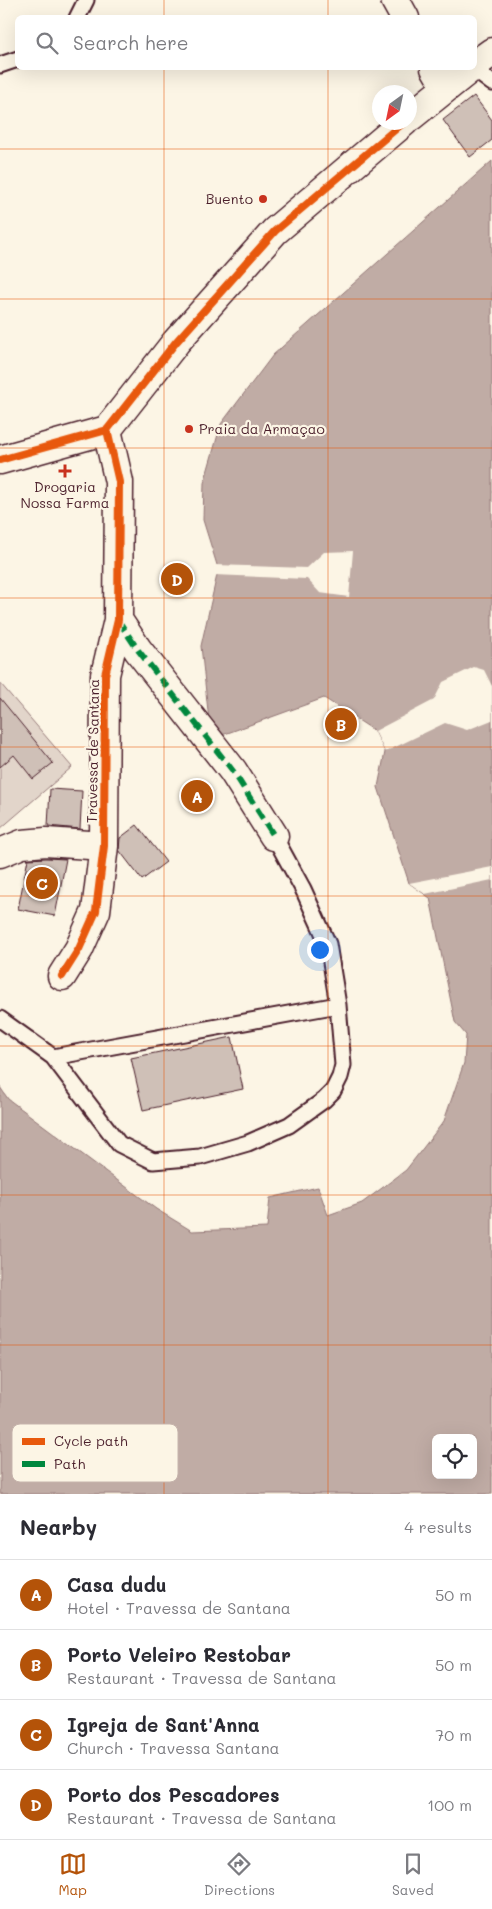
<!DOCTYPE html>
<meta charset="utf-8">
<style>
body{margin:0;font-family:Mali,sans-serif;background:#f7f7f7;color:#2b2b33}
.controls{position:absolute;right:15px;bottom:15px;display:grid;overflow:hidden;border-radius:8px;box-shadow:0 5px 20px #0002}
.controls button{width:45px;height:45px;display:grid;place-items:center;padding:0;border:0;border-bottom:1px solid #e1e1e2;background:#fff;color:#2b2b33;font:25px sans-serif}
.compass{position:absolute;left:372px;top:85px;width:45px;height:45px;border-radius:50%;background:#fff;box-shadow:0 5px 20px #0002;rotate:213deg}
.you{position:absolute;left:319px;top:949px;width:18px;height:18px;margin:-12px;border:4px solid #fff;border-radius:50%;background:#1a73e8;box-shadow:0 0 0 8px #1a73e833}
.badge{display:grid;place-items:center;width:32px;height:32px;border-radius:50%;background:#b45309;color:#fff;font-size:16px;font-weight:700}
.pin{position:absolute;translate:-50% -50%;border:2px solid #fff;box-shadow:0 1px 5px #0006}
.list{margin:0;padding:0;list-style:none}
h2{display:flex;justify-content:space-between;align-items:center;height:65px;margin:0;padding:0 20px;font-size:21px}
h2 small{font-size:16px;font-weight:400;color:#7c7c81}
.list li{display:grid;grid-template-columns:32px 1fr auto;gap:15px;align-items:center;box-sizing:border-box;height:70px;padding:0 20px;border-top:1px solid #e1e1e2}
.list b{display:block;font-size:19px;white-space:nowrap}
.list p{margin:0;font-size:16px;white-space:nowrap;color:#7c7c81}
.list em{font-size:16px;font-style:normal;color:#7c7c81}
.icon{flex:none;width:28px;height:28px;fill:none;stroke:currentColor;stroke-width:2;stroke-linecap:round;stroke-linejoin:round}
.map{position:relative;flex:none;width:492px;height:1494px;overflow:hidden}
.search{position:absolute;background:#fff;box-shadow:0 5px 20px #0002;left:15px;right:15px;top:15px;height:55px;display:flex;align-items:center;gap:12px;box-sizing:border-box;padding:0 18px;border-radius:8px;color:#7c7c81;font-size:19px}
.sheet{height:345px;background:#fff}
nav{display:flex;justify-content:space-around;align-items:center;box-sizing:border-box;height:70px;border-top:1px solid #e1e1e2;background:#fff;font-size:14px;color:#7c7c81}
nav a{display:grid;justify-items:center;gap:2px}
nav .on{color:#b45309}
.map>svg:first-child{display:block}
.green{fill:#e2d5ca;stroke:#967a7a}
.water{fill:#c0aca5;stroke:#917474;fill-rule:evenodd}
.pier{fill:#fcf5e5}
.building{fill:#cfc0b7;stroke:#4a1f2b}
.lines{fill:none;stroke-linecap:round;stroke-linejoin:round}
.service-casing{stroke:#4a1f2b;stroke-width:19}
.minor-casing{stroke:#4a1f2b;stroke-width:31}
.tertiary-casing{stroke:#4a1f2b;stroke-width:31}
.service{stroke:#fcf5e5;stroke-width:15}
.minor{stroke:#fcf5e5;stroke-width:28}
.tertiary{stroke:#fcf5e5;stroke-width:28}
.quiet{stroke:#00873e;stroke-width:6;stroke-dasharray:12 6;stroke-linecap:butt}
.cycleway-casing{stroke:#fcf5e5;stroke-width:11}
.cycleway{stroke:#e8590c;stroke-width:8}
.grid{fill:none;stroke:#e8590c;stroke-width:1;stroke-opacity:0.55}
.poi-dot{fill:#c8321e;stroke:#fcf5e5;stroke-width:2}
.labels{text-anchor:middle;stroke-width:4.5;stroke-linejoin:round;paint-order:stroke}
.poi-label{font-size:14px;fill:#4a1f2b;stroke:#fcf5e5;text-anchor:end}
.street-label{font-size:14px;fill:#4a1f2b;stroke:#fcf5e5}
.key{fill:#fcf5e5;stroke:#c7b5ad;stroke-width:1}
.key-label{font-size:14px;fill:#4a1f2b}
</style>
<div class="map">
<svg width="492" height="1494" viewBox="0 0 492 1494">
<rect width="100%" height="100%" fill="#fcf5e5"/>
<filter id="ink" filterUnits="userSpaceOnUse"><feTurbulence type="fractalNoise" baseFrequency=".02" numOctaves="2"/><feDisplacementMap in="SourceGraphic" scale="10" xChannelSelector="R" yChannelSelector="G"/><feConvolveMatrix kernelMatrix="1 2 1 2 8 2 1 2 1" color-interpolation-filters="sRGB"/></filter>
<g filter="url(#ink)">
<path class="green" d="M0 683 72 767 0 829Z"/>
<path class="water" d="M492 161V1494H0V1087L8 1099 156 1209 192 1231 267 1228 270 1198 318 1187 328 1215 362 1203 406 1170 444 1121 464 1063 466 1035 455 1022 430 898 409 883 378 787 385 752 375 731 324 698 211 739 201 646 217 575V565L203 520 204 483 221 424 273 355ZM436 1438H473V1475H436Z"/>
<path class="pier" d="M353 551 349 597 320 593 307 579 214 575 215 565 307 568 324 552Z
M474 667 484 670 492 686V720L467 730 445 723 385 752 375 731 434 700 443 682Z
M492 867V880L425 894 409 883Z"/>
<path class="building" d="M474 96 492 120V140L470 157 443 120Z
M0 698 53 763 33 779 14 755 0 767Z
M50 789 82 791 80 829 48 826Z
M137 825 166 862 142 880 119 850 120 838Z
M46 858 66 859 55 916 18 909 28 859Z
M232 1037 243 1089 143 1110 131 1058Z"/>
<g class="lines">
<defs>
<path id="service" d="M77 18 86 0
M0 65 18 59
M472 68 492 83
M274 836 303 889 328 944 338 1005
M0 1019 53 1057 338 1005 343 1065 340 1077 333 1091 324 1100 289 1125 248 1143 200 1157 153 1161 119 1144 53 1057"/>
<path id="minor" d="M395 0 405 18
M435 68 446 87
M118 620 138 650 233 771 274 836
M0 853 22 844 46 842 104 846
M62 976 79 949 96 911 104 846 105 675 118 620 119 482 107 430"/>
<path id="tertiary" d="M474 65 492 52
M410 117 471 68
M0 460 107 430 176 342 275 231 404 122"/>
</defs>
<use href="#service" class="service-casing"/>
<use href="#minor" class="minor-casing"/>
<use href="#tertiary" class="tertiary-casing"/>
<use href="#service" class="service"/>
<use href="#minor" class="minor"/>
<use href="#tertiary" class="tertiary"/>
<path class="quiet" d="M118 620 138 650 233 771 274 836"/>
<defs>
<path id="cycleway" d="M0 460 107 430 176 342 275 231 404 122
M62 976 79 949 96 911 104 846 105 675 118 620 119 482 107 430"/>
</defs>
<use href="#cycleway" class="cycleway-casing"/>
<use href="#cycleway" class="cycleway"/>
</g>
</g>
<path class="grid" d="M164 0V18M328 0V18M164 68V1494M328 68V1494M0 149H492M0 299H492M0 448H492M0 598H492M0 747H492M0 896H492M0 1046H492M0 1195H492M0 1345H492"/>
<g class="poi-dot">
<circle cx="263" cy="199" r="5"/>
<circle cx="189" cy="429" r="5"/>
<path d="M62.5 463.5h5v5h5v5h-5v5h-5v-5h-5v-5h5z"/>
</g>
<g class="labels">
<g class="poi-label">
<text x="253" y="204">Buento</text>
<text x="199" y="434" text-anchor="start">Praia da Armaçao</text>
<text x="65" y="492" text-anchor="middle">Drogaria<tspan x="65" dy="16">Nossa Farma</tspan></text>
</g>
<g class="street-label">
<text transform="translate(93 751) rotate(-89)" y="5">Travessa de Santana</text>
</g>
</g>
<rect x="12" y="1424" width="166" height="58" rx="8" class="key"/>
<rect x="22" y="1438" width="23" height="7" fill="#e8590c"/>
<rect x="22" y="1461" width="23" height="6" fill="#00873e"/>
<g class="key-label">
<text x="54" y="1446">Cycle path</text>
<text x="54" y="1469">Path</text>
</g>
</svg>
<div class="controls">
<button><svg class="icon" aria-label="locate" viewBox="0 0 24 24"><circle cx="12" cy="12" r="6"/><path d="M12 2v4M12 18v4M2 12h4M18 12h4"/></svg></button>
</div>
<svg class="compass" viewBox="-18 -18 36 36"><path d="M0-13l5 13h-10z" fill="#e53935"/><path d="M0 13l5-13h-10z" fill="#7c7c81"/></svg>
<div class="you"></div>
<div class="pin badge" style="left:197px;top:796px">A</div>
<div class="pin badge" style="left:341px;top:724px">B</div>
<div class="pin badge" style="left:42px;top:883px">C</div>
<div class="pin badge" style="left:177px;top:579px">D</div>
<div class="search"><svg class="icon" aria-label="search" viewBox="0 0 24 24"><circle cx="10" cy="10" r="6"/><path d="M15 15l6 6"/></svg>Search here</div>
</div>
<section class="sheet">
<h2>Nearby<small>4 results</small></h2>
<ul class="list">
<li><span class="badge">A</span><div><b>Casa dudu</b><p>Hotel · Travessa de Santana</p></div><em>50 m</em></li>
<li><span class="badge">B</span><div><b>Porto Veleiro Restobar</b><p>Restaurant · Travessa de Santana</p></div><em>50 m</em></li>
<li><span class="badge">C</span><div><b>Igreja de Sant'Anna</b><p>Church · Travessa Santana</p></div><em>70 m</em></li>
<li><span class="badge">D</span><div><b>Porto dos Pescadores</b><p>Restaurant · Travessa de Santana</p></div><em>100 m</em></li>
</ul>
</section>
<nav>
<a class="on"><svg class="icon" aria-label="map" viewBox="0 0 24 24"><path d="M3 6l6-2 6 2 6-2v14l-6 2-6-2-6 2zM9 4v14M15 6v14"/></svg>Map</a>
<a><svg class="icon" aria-label="directions" viewBox="0 0 24 24"><path d="M12 3l9 9-9 9-9-9zM9 14v-3h6M13 9l2 2-2 2"/></svg>Directions</a>
<a><svg class="icon" aria-label="saved" viewBox="0 0 24 24"><path d="M7 4h10v16l-5-4-5 4z"/></svg>Saved</a>
</nav>
